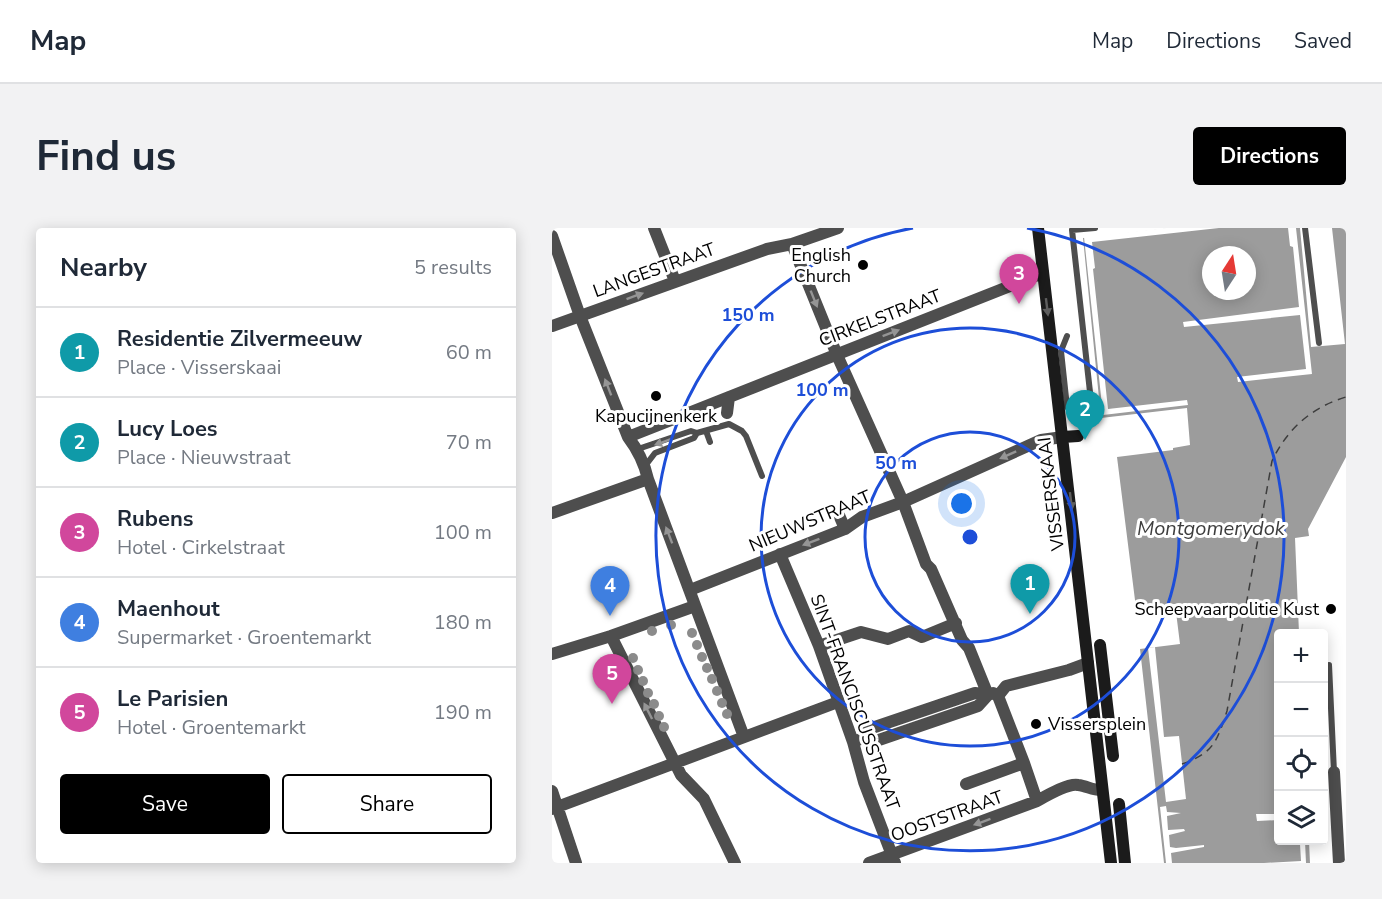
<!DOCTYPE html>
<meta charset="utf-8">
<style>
body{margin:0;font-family:"Nunito Sans",sans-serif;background:#f2f2f3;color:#1f2937}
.controls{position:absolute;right:18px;bottom:18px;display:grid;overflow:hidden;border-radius:6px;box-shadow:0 3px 15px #0003}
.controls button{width:54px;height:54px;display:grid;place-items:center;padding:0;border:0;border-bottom:2px solid #e0e1e3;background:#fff;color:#1f2937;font:30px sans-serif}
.compass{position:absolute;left:650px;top:18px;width:54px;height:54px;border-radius:50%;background:#fff;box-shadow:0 3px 15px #0003;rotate:12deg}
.you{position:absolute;left:410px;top:276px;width:21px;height:21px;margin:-15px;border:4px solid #fff;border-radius:50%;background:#1a73e8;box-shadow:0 0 0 9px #1a73e833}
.badge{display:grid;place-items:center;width:39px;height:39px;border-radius:50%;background:#000;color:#fff;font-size:20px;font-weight:700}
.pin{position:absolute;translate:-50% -50px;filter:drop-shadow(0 2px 3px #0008)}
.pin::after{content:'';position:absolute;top:32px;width:21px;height:18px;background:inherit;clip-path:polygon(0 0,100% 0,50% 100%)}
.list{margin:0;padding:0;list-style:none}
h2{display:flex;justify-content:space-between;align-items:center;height:78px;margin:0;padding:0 24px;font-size:26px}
h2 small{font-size:20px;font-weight:400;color:#747a83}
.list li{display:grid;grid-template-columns:39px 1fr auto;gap:18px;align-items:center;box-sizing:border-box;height:90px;padding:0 24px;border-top:2px solid #e0e1e3}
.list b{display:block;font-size:22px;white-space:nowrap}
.list p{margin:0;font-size:20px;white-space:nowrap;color:#747a83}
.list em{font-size:20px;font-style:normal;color:#747a83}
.actions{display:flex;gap:12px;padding:18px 24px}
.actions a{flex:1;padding:14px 0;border:2px solid #000;border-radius:6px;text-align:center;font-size:21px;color:#000}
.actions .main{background:#000;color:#fff}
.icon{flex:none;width:33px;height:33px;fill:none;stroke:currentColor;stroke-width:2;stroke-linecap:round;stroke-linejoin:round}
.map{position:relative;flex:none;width:794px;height:635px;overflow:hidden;border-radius:6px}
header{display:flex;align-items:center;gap:36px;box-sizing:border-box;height:84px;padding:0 30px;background:#fff;border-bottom:2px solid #e0e1e3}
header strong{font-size:28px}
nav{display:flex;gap:33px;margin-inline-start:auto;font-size:21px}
.intro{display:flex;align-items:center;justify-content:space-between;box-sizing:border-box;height:144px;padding:0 36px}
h1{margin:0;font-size:42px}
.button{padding:15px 27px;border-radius:6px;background:#000;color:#fff;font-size:21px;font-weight:700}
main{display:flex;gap:36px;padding:0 36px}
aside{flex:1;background:#fff;border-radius:6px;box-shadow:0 3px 15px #0003}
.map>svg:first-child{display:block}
.water{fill:#9c9c9c;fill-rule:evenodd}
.pier{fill:#fff}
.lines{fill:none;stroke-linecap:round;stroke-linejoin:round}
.ferry{stroke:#3d3d3d;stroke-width:1.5;stroke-dasharray:8 6;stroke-linecap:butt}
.lane{stroke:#4e4e4e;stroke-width:6}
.street{stroke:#4e4e4e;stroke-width:12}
.secondary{stroke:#1b1b1b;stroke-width:12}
.tree{fill:#8b8b8b}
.oneway{fill:#959595}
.oneway2{fill:#5f5f5f}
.ring{fill:none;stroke:#1d4ed8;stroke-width:3}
.poi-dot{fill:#000;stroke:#fff;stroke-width:2}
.labels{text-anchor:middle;stroke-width:6;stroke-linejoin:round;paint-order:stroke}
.poi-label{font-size:18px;fill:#000;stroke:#fff;text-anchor:end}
.street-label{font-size:18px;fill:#000;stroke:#fff}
.water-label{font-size:20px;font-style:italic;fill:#3d3d3d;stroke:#fff}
.centre{fill:#1d4ed8;stroke:#fff;stroke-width:3}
.ring-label{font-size:18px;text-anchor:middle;font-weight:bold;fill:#1d4ed8;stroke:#fff;stroke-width:6;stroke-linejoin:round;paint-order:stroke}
</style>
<header>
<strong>Map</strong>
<nav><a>Map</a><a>Directions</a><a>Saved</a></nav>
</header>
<div class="intro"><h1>Find us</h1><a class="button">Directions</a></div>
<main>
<aside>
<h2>Nearby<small>5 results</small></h2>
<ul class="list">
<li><span class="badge" style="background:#0f9aa8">1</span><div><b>Residentie Zilvermeeuw</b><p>Place · Visserskaai</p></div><em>60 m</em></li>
<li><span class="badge" style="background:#0f9aa8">2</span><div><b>Lucy Loes</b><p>Place · Nieuwstraat</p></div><em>70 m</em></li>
<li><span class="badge" style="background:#d1479c">3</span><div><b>Rubens</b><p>Hotel · Cirkelstraat</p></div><em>100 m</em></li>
<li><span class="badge" style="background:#3f7fe0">4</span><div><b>Maenhout</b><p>Supermarket · Groentemarkt</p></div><em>180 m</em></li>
<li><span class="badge" style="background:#d1479c">5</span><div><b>Le Parisien</b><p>Hotel · Groentemarkt</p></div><em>190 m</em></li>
</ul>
<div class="actions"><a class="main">Save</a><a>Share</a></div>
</aside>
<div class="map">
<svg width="794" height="635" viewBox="0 0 794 635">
<rect width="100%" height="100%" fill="#fff"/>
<path class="water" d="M619 0H748L759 119 793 116 780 0H794V229L756 301 757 308 743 310 747 405 726 406V612L757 613 758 635H612L588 421 628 416 623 376 584 380 565 229 621 222V220L638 217 635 180 549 190 531 10ZM659 27H695V63H659Z"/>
<path class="pier" d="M614 0H667L540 14 543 40 541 41 556 181 635 172 636 177 551 187 532 9Z
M736 0H744L760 146 686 154 685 149 754 141 748 87 632 99 631 94 747 79 741 19 738 18Z
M603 419 612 509 627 508 634 571 614 574 596 420Z
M614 578 615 584 629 585 615 588 616 602 632 601 633 603 617 607 618 619 624 620 652 617V619L619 625 620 635H614L608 579Z
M704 586H726V592L705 593Z
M724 612 753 613 754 635H712L749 633 748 616 725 615Z"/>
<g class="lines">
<path class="ferry" d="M630 536C662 525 665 513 675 483L720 233C735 201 760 179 794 169"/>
<path class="lane" d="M753 0 767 115
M515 108 509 123 515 179
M541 191 520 2 543 0
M154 203 158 214
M145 205 177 196 190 203 194 208 210 248
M86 221 139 203 145 205 142 210 103 225 93 238
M777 437 782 544"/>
<path class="street" d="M102 0 123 53
M0 8 28 88 76 209C86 222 92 234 96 251L192 509
M240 16 285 127 351 274 374 336 379 341 410 412 417 420 436 467
M0 98 215 21 240 16 286 0
M175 185 177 169
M76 209 491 45
M0 285 96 251
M287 287 293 301
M228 326 267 418 301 514 312 554 343 635
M138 362 293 301 310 289 351 274 489 212 511 209
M59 408 123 535 129 547 152 571 183 635
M267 418 309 404 336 411 357 403 370 409 404 395
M0 426 59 408 143 378
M446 468 454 458 517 442 536 435
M311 510 321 514 426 478 436 467
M301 514 311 510 317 501 423 465 436 467 441 465 446 468 472 535 485 573
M782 544 787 635
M414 556 472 535
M0 563 24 635
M0 581 286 474
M317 635 485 573C494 568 516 555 526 557 535 558 542 563 550 562"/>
<path class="secondary" d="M486 0 559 635
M511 209 526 208
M548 417 561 528
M567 576 573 635"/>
</g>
<g class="tree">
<circle cx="119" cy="397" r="5"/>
<circle cx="100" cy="403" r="5"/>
<circle cx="140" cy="405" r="5"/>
<circle cx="145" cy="417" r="5"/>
<circle cx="150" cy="429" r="5"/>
<circle cx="81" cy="430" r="5"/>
<circle cx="155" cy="440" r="5"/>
<circle cx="86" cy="442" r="5"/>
<circle cx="160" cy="451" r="5"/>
<circle cx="91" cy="453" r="5"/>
<circle cx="165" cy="463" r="5"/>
<circle cx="96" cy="465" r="5"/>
<circle cx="170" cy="475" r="5"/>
<circle cx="102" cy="476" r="5"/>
<circle cx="175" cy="486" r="5"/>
<circle cx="107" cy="488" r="5"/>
<circle cx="112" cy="499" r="5"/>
</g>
<defs><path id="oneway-solid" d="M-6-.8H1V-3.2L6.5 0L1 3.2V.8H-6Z" transform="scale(1.5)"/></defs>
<g class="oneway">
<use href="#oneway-solid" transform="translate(83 68) rotate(-20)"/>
<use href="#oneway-solid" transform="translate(262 71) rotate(68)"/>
<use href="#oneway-solid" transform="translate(339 105) rotate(-21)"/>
<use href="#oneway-solid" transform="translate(56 159) rotate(-111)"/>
<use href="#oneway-solid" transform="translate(111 214) rotate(160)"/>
<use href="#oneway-solid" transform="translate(456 227) rotate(156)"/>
<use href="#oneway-solid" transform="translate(117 307) rotate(-111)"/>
<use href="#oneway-solid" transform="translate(259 314) rotate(159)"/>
<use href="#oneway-solid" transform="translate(96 483) rotate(-117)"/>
<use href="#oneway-solid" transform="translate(430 594) rotate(160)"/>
</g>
<g class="oneway2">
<use href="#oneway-solid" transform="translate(495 79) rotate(83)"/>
<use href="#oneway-solid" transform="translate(519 273) rotate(83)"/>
</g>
<g class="ring">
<circle cx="418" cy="309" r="105"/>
<circle cx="418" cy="309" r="209"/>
<path d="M475 0A314 314 0 1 1 361 0"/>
</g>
<g class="poi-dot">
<circle cx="311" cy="37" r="6"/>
<circle cx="104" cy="168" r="6"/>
<circle cx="779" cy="381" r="6"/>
<circle cx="484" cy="496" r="6"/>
</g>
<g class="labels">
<g class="poi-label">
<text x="299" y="33">English<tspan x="299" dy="21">Church</tspan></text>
<text x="104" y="194" text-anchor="middle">Kapucijnenkerk</text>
<text x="767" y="387">Scheepvaarpolitie Kust</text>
<text x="496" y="502" text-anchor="start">Vissersplein</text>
</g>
<g class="street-label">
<text transform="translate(102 42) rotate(-20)" y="6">LANGESTRAAT</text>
<text transform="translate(328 90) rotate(-21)" y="6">CIRKELSTRAAT</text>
<text transform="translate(499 266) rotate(-97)" y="6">VISSERSKAAI</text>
<text transform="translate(258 293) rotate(-23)" y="6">NIEUWSTRAAT</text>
<text transform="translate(303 474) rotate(70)" y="6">SINT-FRANCISCUSSTRAAT</text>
<text transform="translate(395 588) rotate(-20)" y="6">OOSTSTRAAT</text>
</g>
<g class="water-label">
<text x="659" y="307">Montgomerydok</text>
</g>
</g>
<circle cx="418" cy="309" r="9" class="centre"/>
<g class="ring-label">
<text x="196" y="93">150 m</text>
<text x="270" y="168">100 m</text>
<text x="344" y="241">50 m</text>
</g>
</svg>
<div class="controls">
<button>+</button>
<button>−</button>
<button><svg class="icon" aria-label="locate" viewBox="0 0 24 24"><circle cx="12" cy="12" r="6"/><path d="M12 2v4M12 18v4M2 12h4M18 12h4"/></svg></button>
<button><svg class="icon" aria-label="layers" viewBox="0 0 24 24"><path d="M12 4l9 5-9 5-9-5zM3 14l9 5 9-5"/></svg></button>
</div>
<svg class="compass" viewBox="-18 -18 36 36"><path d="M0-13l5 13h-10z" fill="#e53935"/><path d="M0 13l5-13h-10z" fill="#747a83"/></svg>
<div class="you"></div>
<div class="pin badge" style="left:478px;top:386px;background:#0f9aa8">1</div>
<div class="pin badge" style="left:533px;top:212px;background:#0f9aa8">2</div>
<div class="pin badge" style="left:467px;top:76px;background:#d1479c">3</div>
<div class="pin badge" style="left:58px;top:388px;background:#3f7fe0">4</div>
<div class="pin badge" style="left:60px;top:476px;background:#d1479c">5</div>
</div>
</main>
